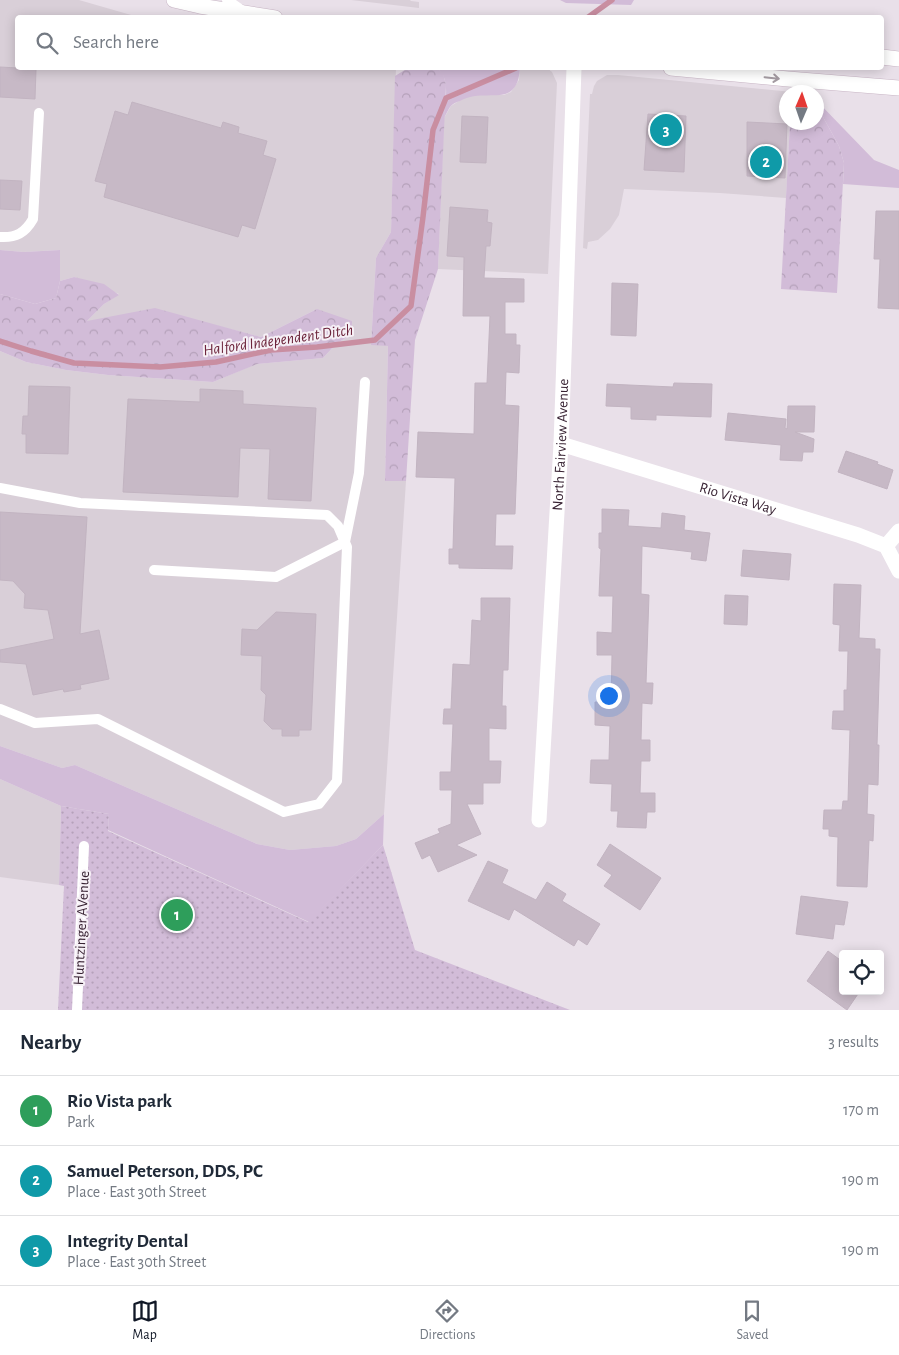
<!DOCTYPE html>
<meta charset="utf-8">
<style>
body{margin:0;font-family:"Alegreya Sans",sans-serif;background:#f6f6f7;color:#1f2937}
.controls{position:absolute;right:15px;bottom:15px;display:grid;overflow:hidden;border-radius:5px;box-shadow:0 2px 12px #0003}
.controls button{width:45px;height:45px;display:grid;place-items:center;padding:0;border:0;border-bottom:1px solid #e0e1e3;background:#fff;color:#1f2937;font:25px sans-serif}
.compass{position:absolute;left:779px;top:85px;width:45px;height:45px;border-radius:50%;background:#fff;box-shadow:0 2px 12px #0003;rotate:2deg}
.you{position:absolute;left:608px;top:695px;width:18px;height:18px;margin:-12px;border:4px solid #fff;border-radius:50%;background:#1a73e8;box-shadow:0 0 0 8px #1a73e833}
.badge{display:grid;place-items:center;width:32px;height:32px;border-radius:50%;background:#111827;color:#fff;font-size:16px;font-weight:700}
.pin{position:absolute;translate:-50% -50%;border:2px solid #fff;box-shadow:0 1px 5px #0006}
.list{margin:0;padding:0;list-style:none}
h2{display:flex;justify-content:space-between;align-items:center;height:65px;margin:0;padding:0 20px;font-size:21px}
h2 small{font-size:16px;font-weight:400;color:#747a83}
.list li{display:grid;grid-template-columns:32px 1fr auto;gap:15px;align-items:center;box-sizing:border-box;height:70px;padding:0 20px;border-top:1px solid #e0e1e3}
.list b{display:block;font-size:19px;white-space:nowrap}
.list p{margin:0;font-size:16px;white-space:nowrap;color:#747a83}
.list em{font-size:16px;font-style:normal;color:#747a83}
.icon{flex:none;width:28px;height:28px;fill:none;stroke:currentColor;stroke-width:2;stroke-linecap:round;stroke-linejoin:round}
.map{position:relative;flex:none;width:899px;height:1010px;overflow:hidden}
.search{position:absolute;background:#fff;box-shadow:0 2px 12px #0003;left:15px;right:15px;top:15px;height:55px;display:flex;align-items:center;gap:12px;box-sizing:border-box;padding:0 18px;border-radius:5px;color:#747a83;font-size:19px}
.sheet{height:275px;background:#fff}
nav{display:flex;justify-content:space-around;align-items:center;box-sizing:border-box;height:70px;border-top:1px solid #e0e1e3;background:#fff;font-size:14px;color:#747a83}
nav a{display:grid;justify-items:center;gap:2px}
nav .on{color:#111827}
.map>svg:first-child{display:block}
.built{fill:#d9cfd8}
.grass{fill:#d2bcd8}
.forest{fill:url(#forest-crowns)}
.park{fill:url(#park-dots)}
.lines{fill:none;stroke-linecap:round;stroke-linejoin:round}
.stream{stroke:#c98ea1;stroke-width:5.5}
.building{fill:#c7b9c6;stroke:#c2b4c1}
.secondary-casing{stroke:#c8b5c5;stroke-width:16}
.lane{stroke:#fff;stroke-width:10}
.street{stroke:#fff;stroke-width:15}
.secondary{stroke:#fff;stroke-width:15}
.oneway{stroke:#a59ca3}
.labels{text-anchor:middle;stroke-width:4;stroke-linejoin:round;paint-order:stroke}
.street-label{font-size:15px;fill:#382333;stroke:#f6f0f6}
.water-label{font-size:16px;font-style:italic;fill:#6c243b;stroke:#f6f0f6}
</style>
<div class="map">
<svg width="899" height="1010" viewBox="0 0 899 1010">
<defs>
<pattern id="forest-crowns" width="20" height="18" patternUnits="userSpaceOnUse" patternTransform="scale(1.25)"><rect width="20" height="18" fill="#d2bcd8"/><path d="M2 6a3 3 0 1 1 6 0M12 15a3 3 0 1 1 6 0" fill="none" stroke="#b5a1ba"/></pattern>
<pattern id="park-dots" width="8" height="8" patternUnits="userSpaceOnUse" patternTransform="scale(1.25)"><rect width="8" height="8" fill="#d2bcd8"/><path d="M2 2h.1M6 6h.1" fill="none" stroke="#b5a1ba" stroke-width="1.8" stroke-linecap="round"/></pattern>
</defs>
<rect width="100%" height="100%" fill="#e9e0e9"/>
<path class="built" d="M0 0H79L138 17 18 18V68H396L391 232 376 258 371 345H388L385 480 406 481 384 814 356 839 336 846 290 850 257 844 75 765 62 768 0 746V351L26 362 66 370 108 375 213 382 256 364 323 358 336 344 352 334 317 309 261 337 199 321 115 317 86 322 104 304 119 294 74 277 60 281 59 250 24 252 0 250Z
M351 0H410L411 1 419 2V8Z
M520 68H547L552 72 557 83 548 274 438 269 444 118 451 106 467 96 485 94 504 95 511 92 519 80Z
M607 75H618L792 92H786V122L790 123 786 198 720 193 624 189 619 215 610 229 598 240 588 242 587 249 583 248 590 94H592L594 86 597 81Z
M0 779 61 806 59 885 0 877Z"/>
<path class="grass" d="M560 0H634L631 5 566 3Z
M437 68H520C517 111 486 86 460 101 456 102 452 104 450 107 448 110 446 114 444 118 445 101 451 79 437 68Z
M816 100 874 160 899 170V188L843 184 844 163 839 146 817 106Z
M0 250 24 252 60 250V281L56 298 35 304 0 294Z
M0 746 62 768 75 765 257 844 290 850 336 846 356 839 384 814 383 845 309 922 108 830 109 814 61 806 0 779Z"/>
<path class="forest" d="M408 68H437L443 73 446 85 438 269 415 340 406 481H385L388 346 371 345 376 258 391 232 395 76Z
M817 106 839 146 844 163 837 293 781 289 790 123 816 122Z
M74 277 104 284 119 295 104 304 87 321 155 308 261 337 317 309 352 321V334L336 344 323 358 257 364 213 382 108 375 66 370 26 362 0 351V294L35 304 56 298 60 281Z"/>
<path class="park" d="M61 806 109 814 108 831 308 922 383 845 415 950 570 1010H58L64 886 59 885Z"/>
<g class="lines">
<path class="stream" d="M587 18 612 0
M0 341 31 351 74 363 160 367 216 362 271 350 317 347 375 340 411 306 423 217 433 130 446 98 516 68"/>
</g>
<path class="building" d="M0 67 36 69 35 99 0 97Z
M132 102 221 128 223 122 239 127 238 133 267 141 263 155 276 159 255 229 242 225 238 237 104 197 107 184 95 181 115 111 128 115Z
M648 114 686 116 684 172 644 170Z
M462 116 488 117 486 163 460 162Z
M747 122 787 124 785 178 747 176Z
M0 180 22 181 20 210 0 209Z
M450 207 488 210 487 222 492 223 490 246H486L484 278 524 279V302H505V334H516V345H520L519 373 506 372 505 405 519 406 515 514H496L495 546H513L512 569 459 568V564H449V549H453L455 478 416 477 418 432 474 434 475 383H487L490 316H463L464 257 447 256Z
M876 211H899V309L878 308 880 259H874Z
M612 283 638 284 636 336 611 335Z
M674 383 712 384 711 417 656 415V420L631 419V407L606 406 607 384 673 387Z
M29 386 70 387 68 454 26 453V434H22L23 416H28Z
M200 389 243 391V404L316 408 311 501 268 499 270 449 240 448 238 497 123 492 128 399 200 402Z
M788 406H815L814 432H795L814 439 813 452H803L802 461 780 460 781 445 725 440 728 413 786 419 785 428 787 429Z
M846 451 878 462 877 464 893 470 887 489 838 472Z
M602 509 629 510 628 526 661 528 662 513 685 516 684 530 710 533 706 561 691 559 692 552 642 546 641 594 649 595 646 683H653L652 704 642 703 641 740H650V761H641L640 793H655V812H647L646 828 617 827 618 811H611L612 784 590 783 591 760H609L610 726 595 725V702H611L612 655H597V632L612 633 613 596H599L601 549 599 548V533H602Z
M0 512 87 517 80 634 99 630 109 679 80 685 81 689 64 692 63 689 33 695 26 664 0 662V650L54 639 48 610 24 608 25 594 13 581 0 580Z
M743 550 791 554 789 580 741 576Z
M834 584 861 585 859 638 875 639V649H880L877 745H879L878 785 868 784 867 814 874 815 873 841 869 840 867 887 837 886 838 837 829 836V829H823L824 810H842L843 801H848L850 730 832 729 833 711H844V690H847L848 651H839L840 625 833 624Z
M725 595 748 596 747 625 724 624Z
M481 598H510L508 670H503L502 706H506V729L489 728V761H501L500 783H483V804H467L481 834 456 845 477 855 438 872 430 855 422 859 415 843 440 833 438 829 451 824 452 790H440V772H451L453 724H443L444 709H451L453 664 470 665 472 620 481 621Z
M276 612 316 614 311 730H299V736H282V729H272L264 721 266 695 261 690 262 656 241 655 242 629 257 630Z
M610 844 661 878 640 910 604 886 612 875 597 865Z
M488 861 508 870 502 883 536 900 547 882 566 894 562 901 600 924 587 945 578 939 574 946 514 909 509 920 468 901Z
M801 896 848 902 844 925 835 924 833 939 796 934Z
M828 951 843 962V991H860L847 1010 807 981Z"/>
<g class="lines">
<defs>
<path id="secondary" d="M174 0 200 6 275 18
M882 57 899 59
M671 68 788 79 899 88"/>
</defs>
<use href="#secondary" class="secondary-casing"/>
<path class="lane" d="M227 0 243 11
M0 237C16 238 25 233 33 219L39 113
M0 488 80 503 327 515 338 526 347 547 337 781 319 804 284 812 98 719 35 723 0 709
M154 570 276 577 345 542 359 473 365 382
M77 1010 84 846"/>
<g class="street">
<path id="s1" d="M561 444 858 535 886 546 899 571"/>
<path d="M886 546 899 531"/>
<path id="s2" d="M539 820 561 444 574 68"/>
</g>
<use href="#secondary" class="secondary"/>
</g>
<defs><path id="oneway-shaft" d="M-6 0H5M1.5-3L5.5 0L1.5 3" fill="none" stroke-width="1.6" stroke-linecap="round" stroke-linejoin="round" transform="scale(1.25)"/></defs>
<use class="oneway" href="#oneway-shaft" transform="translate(772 78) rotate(6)"/>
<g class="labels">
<g class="street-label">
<text dy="5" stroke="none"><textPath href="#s2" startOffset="376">North Fairview Avenue</textPath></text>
<text dy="5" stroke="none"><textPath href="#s1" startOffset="185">Rio Vista Way</textPath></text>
<text transform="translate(81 928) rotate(-87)" y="5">Huntzinger AVenue</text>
</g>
<g class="water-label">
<text transform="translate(278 339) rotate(-8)" y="6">Halford Independent Ditch</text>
</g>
</g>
</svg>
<div class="controls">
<button><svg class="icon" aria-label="locate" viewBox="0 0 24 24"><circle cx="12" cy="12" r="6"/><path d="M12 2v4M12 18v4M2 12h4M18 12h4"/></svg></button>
</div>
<svg class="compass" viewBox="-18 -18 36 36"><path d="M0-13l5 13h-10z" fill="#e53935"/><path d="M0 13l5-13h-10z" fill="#747a83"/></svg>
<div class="you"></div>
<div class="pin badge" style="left:177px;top:915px;background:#2e9e5b">1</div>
<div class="pin badge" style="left:766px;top:162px;background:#0f9aa8">2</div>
<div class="pin badge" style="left:666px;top:130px;background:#0f9aa8">3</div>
<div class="search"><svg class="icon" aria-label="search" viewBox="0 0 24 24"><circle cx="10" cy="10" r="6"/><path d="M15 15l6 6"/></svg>Search here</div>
</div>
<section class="sheet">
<h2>Nearby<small>3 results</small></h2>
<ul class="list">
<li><span class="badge" style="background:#2e9e5b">1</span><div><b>Rio Vista park</b><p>Park</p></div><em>170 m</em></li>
<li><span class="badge" style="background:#0f9aa8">2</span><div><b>Samuel Peterson, DDS, PC</b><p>Place · East 30th Street</p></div><em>190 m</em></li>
<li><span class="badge" style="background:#0f9aa8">3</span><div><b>Integrity Dental</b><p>Place · East 30th Street</p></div><em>190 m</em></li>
</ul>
</section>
<nav>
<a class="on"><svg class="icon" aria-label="map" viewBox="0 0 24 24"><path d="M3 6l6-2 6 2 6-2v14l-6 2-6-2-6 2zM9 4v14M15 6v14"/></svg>Map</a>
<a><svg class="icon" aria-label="directions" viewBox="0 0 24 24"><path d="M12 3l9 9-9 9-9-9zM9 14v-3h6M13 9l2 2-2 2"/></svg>Directions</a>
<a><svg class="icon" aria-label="saved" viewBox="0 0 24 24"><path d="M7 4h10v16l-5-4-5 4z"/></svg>Saved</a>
</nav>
